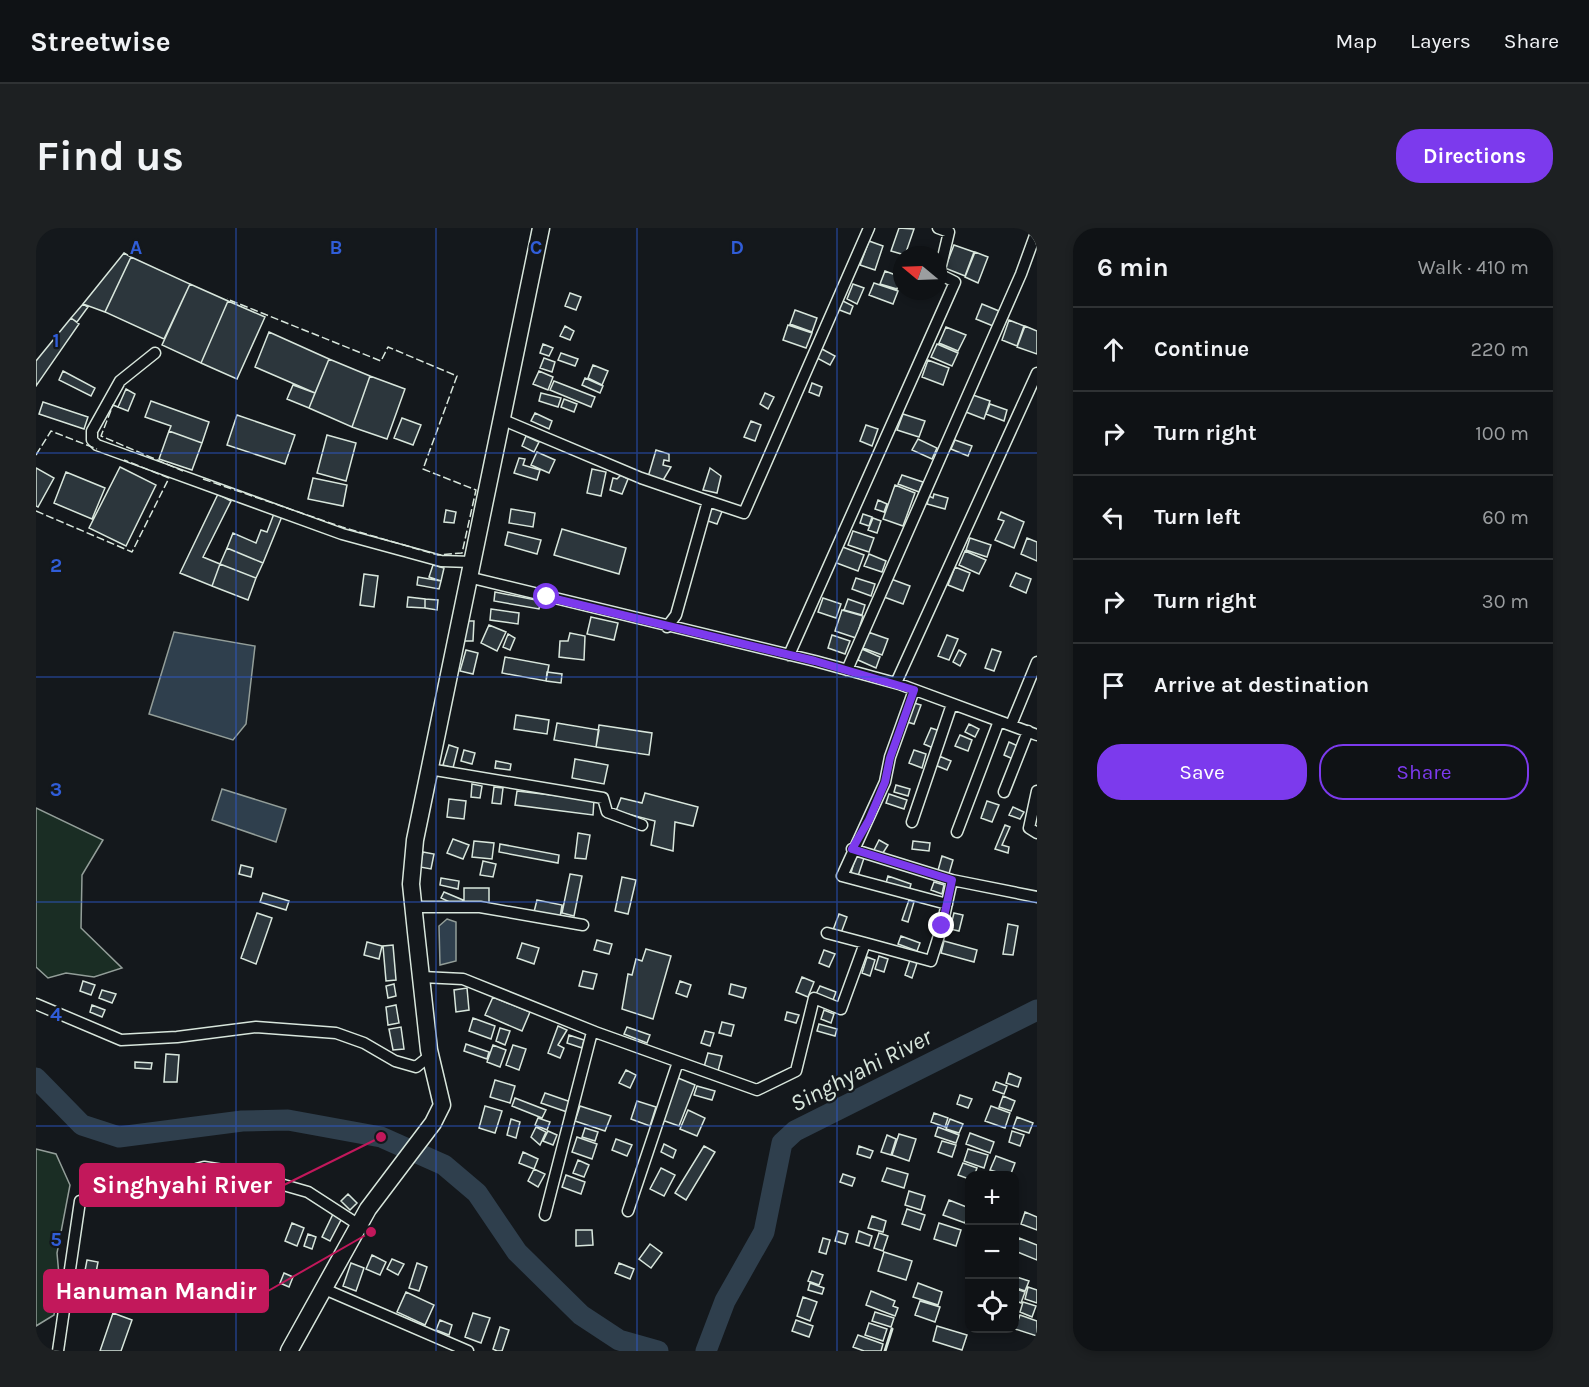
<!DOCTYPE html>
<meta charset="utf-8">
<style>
body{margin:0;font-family:Karla,sans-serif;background:#1d2022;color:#f1f3f6}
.controls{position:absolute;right:18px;bottom:18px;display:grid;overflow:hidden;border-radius:12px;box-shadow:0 3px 9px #0003}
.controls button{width:54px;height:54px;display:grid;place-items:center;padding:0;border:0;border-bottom:2px solid #2f3234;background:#0f1215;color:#f1f3f6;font:30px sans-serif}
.compass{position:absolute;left:857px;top:18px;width:54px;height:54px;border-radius:50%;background:#0f1215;box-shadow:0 3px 9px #0003;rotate:289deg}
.stop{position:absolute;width:18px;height:18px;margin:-14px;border:4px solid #7c3aed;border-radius:50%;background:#fff}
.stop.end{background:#7c3aed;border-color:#fff;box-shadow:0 2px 6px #0008}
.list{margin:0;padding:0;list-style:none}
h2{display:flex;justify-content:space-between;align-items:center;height:78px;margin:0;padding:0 24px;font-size:26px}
h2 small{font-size:20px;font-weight:400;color:#9b9ea0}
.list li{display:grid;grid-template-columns:39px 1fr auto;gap:18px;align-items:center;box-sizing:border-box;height:84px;padding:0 24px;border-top:2px solid #2f3234}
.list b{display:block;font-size:22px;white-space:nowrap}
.list em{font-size:20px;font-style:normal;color:#9b9ea0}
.actions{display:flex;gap:12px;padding:18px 24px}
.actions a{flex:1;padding:14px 0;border:2px solid #7c3aed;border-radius:24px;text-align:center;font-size:21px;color:#7c3aed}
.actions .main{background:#7c3aed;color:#fff}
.icon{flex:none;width:33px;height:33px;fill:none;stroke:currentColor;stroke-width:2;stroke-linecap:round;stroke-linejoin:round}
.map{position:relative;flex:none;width:1001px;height:1123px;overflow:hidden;border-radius:24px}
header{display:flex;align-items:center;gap:36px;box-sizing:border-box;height:84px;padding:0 30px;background:#0f1215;border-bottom:2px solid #2f3234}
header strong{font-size:28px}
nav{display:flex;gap:33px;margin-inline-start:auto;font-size:21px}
.intro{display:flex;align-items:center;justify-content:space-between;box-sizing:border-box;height:144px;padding:0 36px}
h1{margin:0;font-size:42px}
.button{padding:15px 27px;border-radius:24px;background:#7c3aed;color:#fff;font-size:21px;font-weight:700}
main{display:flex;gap:36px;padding:0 36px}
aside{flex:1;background:#0f1215;border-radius:24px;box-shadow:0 3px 9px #0003}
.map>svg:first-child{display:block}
.green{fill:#1a2d24;stroke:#939e99;stroke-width:1.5}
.water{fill:#2f3f4d;stroke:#939e99;stroke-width:1.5}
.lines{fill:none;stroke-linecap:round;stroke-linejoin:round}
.river{stroke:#2f3f4d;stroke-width:21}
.building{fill:#2c363c;stroke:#d8e6dc;stroke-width:1.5}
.minor-casing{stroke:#d8e6dc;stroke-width:13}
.primary-casing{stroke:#d8e6dc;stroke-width:19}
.minor{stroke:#14181c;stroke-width:10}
.primary{stroke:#14181c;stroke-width:16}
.fence{stroke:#d8e6dc;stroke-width:1.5;stroke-dasharray:8 3;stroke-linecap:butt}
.wall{stroke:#d8e6dc;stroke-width:3}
.route{stroke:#7c3aed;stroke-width:8}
.grid{fill:none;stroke:#305dd8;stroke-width:1.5;stroke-opacity:0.55}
.labels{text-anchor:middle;stroke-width:4.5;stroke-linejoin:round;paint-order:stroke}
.water-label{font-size:24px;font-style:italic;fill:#d8e6dc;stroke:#14181c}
.grid-label{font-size:20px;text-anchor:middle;font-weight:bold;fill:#305dd8;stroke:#14181c;stroke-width:4.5;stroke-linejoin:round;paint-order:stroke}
.leader{fill:none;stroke:#c2185b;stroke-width:2}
.callout-dot{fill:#c2185b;stroke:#14181c;stroke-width:2}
.callout{fill:#c2185b;stroke:#c2185b;stroke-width:2}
.callout-label{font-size:24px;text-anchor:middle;font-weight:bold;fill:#fff}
</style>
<header>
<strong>Streetwise</strong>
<nav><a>Map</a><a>Layers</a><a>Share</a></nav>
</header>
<div class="intro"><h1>Find us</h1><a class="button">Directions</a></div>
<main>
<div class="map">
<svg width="1001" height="1123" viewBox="0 0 1001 1123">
<rect width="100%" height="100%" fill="#14181c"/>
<path class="green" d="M0 580 67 612 46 647 45 700 86 740 58 749 30 745 12 750 0 739Z
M0 921 20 926 34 957 21 1025 23 1047 18 1087 0 1098Z"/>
<path class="water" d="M138 404 219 418 210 496 197 512 113 486Z
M186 561 250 581 240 614 176 592Z
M411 691 420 694V733L404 737 403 698Z"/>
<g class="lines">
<path class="river" d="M0 850 46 897 83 909 206 893 252 892 345 909 408 937 441 965 481 1024 545 1087 583 1112 622 1123
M670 1123 689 1073 728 1004 746 915 759 903 1001 782"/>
</g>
<path class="building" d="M863 0 878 1 869 27 855 23Z
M833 13 847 18 839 42 824 37Z
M918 17 938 24 929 48 909 40Z
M939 24 952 29 942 55 929 49Z
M88 25 95 29 69 84 47 76Z
M95 29 154 56 128 111 69 84Z
M849 43 865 49 861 61 844 56Z
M838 55 862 63 857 76 833 67Z
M154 56 192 73 165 135 126 117Z
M817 56 828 60 821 76 811 71Z
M534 65 545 69 540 82 529 78Z
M805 72 817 78 814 86 801 81Z
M192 73 229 89 201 151 165 135Z
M47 76 52 79 41 94 35 90Z
M946 76 963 83 957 98 940 91Z
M759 82 781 90 776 104 754 96Z
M35 90 43 96 0 158V133Z
M973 92 988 98 981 118 966 112Z
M752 97 776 105 770 120 747 112Z
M529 98 538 103 534 112 524 108Z
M989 98 1001 103V126L981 119Z
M910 99 930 107 922 123 903 115Z
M233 104 293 131 279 165 219 139Z
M507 116 517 120 513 128 504 125Z
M901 116 922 125 916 138 895 129Z
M786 121 799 128 794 137 781 130Z
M525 125 542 131 539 138 522 132Z
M508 130 519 134 516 144 504 140Z
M293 131 334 148 316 199 273 180Z
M892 132 913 140 907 157 886 149Z
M557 137 572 143 566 157 552 150Z
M27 143 59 160 55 168 23 152Z
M503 143 517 149 512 162 497 156Z
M334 148 369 161 351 211 316 199Z
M549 150 567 158 564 165 546 157Z
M518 153 559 169 555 179 514 162Z
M776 155 786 159 783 168 773 164Z
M257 157 279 165 273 180 251 171Z
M90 161 99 166 92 183 82 179Z
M505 165 525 170 522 179 503 173Z
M729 165 738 169 732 181 724 176Z
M937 167 954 173 948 191 930 184Z
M528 171 541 176 538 184 525 179Z
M115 173 173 194 166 215 133 203 135 198 109 189Z
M7 174 52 189 48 201 3 186Z
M954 176 971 182 968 193 950 186Z
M499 185 516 193 513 201 495 193Z
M867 186 889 193 883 209 861 202Z
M201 187 259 207 249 236 191 217Z
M366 190 385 197 377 217 358 210Z
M715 193 725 197 719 213 708 209Z
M830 197 842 201 836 218 824 213Z
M133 203 166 215 156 242 123 231Z
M291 207 320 215 310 253 281 245Z
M490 208 503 214 498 224 486 218Z
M882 211 901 220 896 231 876 222Z
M919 212 936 218 932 228 915 221Z
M620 222 633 226V233L628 232 627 237 635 239 626 254 612 249Z
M501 224 519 232 513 245 495 237Z
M483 230 489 231 487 237 504 242 501 252 478 245Z
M84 239 120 257 90 318 53 300Z
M0 240 18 250 2 279 0 278Z
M674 240 685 248 681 265 667 262Z
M556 241 570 244 565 268 551 265Z
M30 244 69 260 56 291 18 275Z
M585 247 592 251 586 266 574 262 577 250 581 251Z
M866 247 887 254 883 264 862 256Z
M277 250 311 257 307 278 272 271Z
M859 257 879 265 867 298 847 291Z
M182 266 195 273 167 329 184 336 176 358 144 345Z
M898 266 912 270 909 281 891 276 893 268 897 270Z
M842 272 851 276 848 284 839 281Z
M674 278 687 281 681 296 672 293Z
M475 281 499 285 497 299 473 295Z
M410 282 420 284 418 295 408 294Z
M239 283 247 286 227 335 191 320 197 305 220 315 225 302 231 304Z
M965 284 988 294 978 320 959 312 968 293 962 291Z
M827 286 836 289 833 298 824 295Z
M837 290 845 293 841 305 832 302Z
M526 301 590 320 583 346 518 327Z
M817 303 838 310 833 324 812 317Z
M472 304 505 312 501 326 469 317Z
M934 310 955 317 951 329 930 322Z
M991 310 1001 314V333L985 326Z
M804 318 828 327 822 343 798 334Z
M191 320 227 335 220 350 184 336Z
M929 323 950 332 943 346 923 337Z
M833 326 850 333 846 344 828 338Z
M184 336 220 350 212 372 176 358Z
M397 337 408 340 405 353 393 349Z
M919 339 934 345 927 363 912 357Z
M980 345 995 351 990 365 974 358Z
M328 346 342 348 338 379 324 377Z
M382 349 405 353 403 361 381 357Z
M820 350 839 356 835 368 816 361Z
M855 351 874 358 867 376 848 369Z
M459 364 505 373 503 381 458 373Z
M372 369 389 371V380L371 379Z
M787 370 805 376 800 390 782 384Z
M389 371 402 372 401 382 389 380Z
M812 371 829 377 826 387 808 382Z
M455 381 483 385 482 396 454 392Z
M806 382 827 388 820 410 799 403Z
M555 389 582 395 578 412 551 406Z
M429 393H438L437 413H428Z
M453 397 470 404 461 423 445 415Z
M832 404 852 411 846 427 827 420Z
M534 405 549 408 548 432 523 429 524 413H532Z
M472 406 479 410 474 422 467 419Z
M796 407 814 413 809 426 792 420Z
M911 407 922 411 913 432 902 428Z
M826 421 844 429 840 440 822 432Z
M956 421 965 424 958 443 949 440Z
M430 422 442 425 437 446 424 443Z
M923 422 930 426 924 438 917 434Z
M469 429 513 437 510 453 466 445Z
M511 444 526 446 525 455 510 453Z
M878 475 885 477 878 496 871 494Z
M480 487 513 492 511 506 478 501Z
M521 495 563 502 560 519 518 512Z
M933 496 943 501 939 509 929 504Z
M563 497 616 505 613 527 560 519Z
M895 500 904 503 897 520 888 516Z
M924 507 936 512 932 523 919 518Z
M973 514 982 518 977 531 968 527Z
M413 517 422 520 417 540 407 537Z
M428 522 439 525 436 536 425 533Z
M878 522 890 526 886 540 873 535Z
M903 528 915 533 911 542 899 537Z
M539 531 572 537 568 556 536 550Z
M460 533 475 536 474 542 459 540Z
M436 556 446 558 444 570 435 569Z
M860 557 874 561 872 568 858 564Z
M458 559 467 560 465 576 456 575Z
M481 563 558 572 557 587 479 577Z
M609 565 662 579 657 598 639 594 637 623 615 617 619 593 580 583 585 570 606 575Z
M853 566 871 572 868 581 850 575Z
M413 571 430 573 428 591 411 589Z
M951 573 963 577 956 594 945 590Z
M977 579 988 584 984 591 973 587Z
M969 597 974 599 966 617 973 619 972 625 959 621Z
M542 605 554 607 550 631 539 630Z
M417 611 433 617 427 631 411 625Z
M843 612 852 617 845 628 837 624Z
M438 613 458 615 456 631 436 629Z
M877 613 894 615 893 623 876 621Z
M464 616 523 627 522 635 463 624Z
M387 624 398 626 395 641 384 639Z
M820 627 828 630 822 648 815 645Z
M906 628 917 632 912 649 901 646Z
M447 633 460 636 457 649 444 647Z
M205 637 217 640 215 649 203 646Z
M534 646 546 648 538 688 526 685Z
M852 648 875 656 873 663 850 655Z
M586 649 600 652 592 686 579 683Z
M405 650 423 653 422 661 404 657Z
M898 654 908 657 906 666 895 662Z
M428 660H453V675H428Z
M408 664 427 672 424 679 405 670Z
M227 665 253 673 250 682 224 674Z
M501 672 526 677 524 689 498 684Z
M873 672 878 674 872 694 866 692Z
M221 685 236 690 220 736 205 730Z
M918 685 927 687 923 703 914 701Z
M803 686 811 689 805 705 797 702Z
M972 696 982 698 977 727 967 726Z
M865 708 884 715 881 723 862 716Z
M561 712 576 716 573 726 558 722Z
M908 713 941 722 938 734 905 725Z
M331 714 346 718 343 731 328 727Z
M486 715 503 720 498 736 481 730Z
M357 717 360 752 350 753 347 718Z
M610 721 635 728 617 791 586 781 592 746 596 747 600 731 606 733Z
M788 722 799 726 793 739 783 735Z
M843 728 852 731 848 744 839 741Z
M831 729 839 732 834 748 826 745Z
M874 732 881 735 876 750 869 747Z
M547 743 561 746 557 761 543 758Z
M766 749 778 754 772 769 760 764Z
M47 753 59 757 55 767 44 763Z
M644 753 655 757 651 769 640 765Z
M358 756 360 768 352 770 350 758Z
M695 756 710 760 707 770 693 766Z
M784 758 800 764 797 772 780 766Z
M431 760 433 782 420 784 418 762Z
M66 762 80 766 76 775 63 770Z
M457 769 494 784 486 803 449 787Z
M56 777 69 782 66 789 54 784Z
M360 777 363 795 352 797 350 779Z
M788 782 798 786 795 795 785 791Z
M751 784 763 787 760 795 749 792Z
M437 790 459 798 455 811 433 803Z
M686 794 698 797 695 808 683 805Z
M783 796 801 801 799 808 781 803Z
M522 798 531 802 522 817 528 820 524 830 512 825Z
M365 799 368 821 357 822 353 801Z
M591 799 614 807 611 815 588 806Z
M464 800 474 803 469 817 460 813Z
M669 803 678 805 674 818 665 815Z
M533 807 548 812 546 820 531 815Z
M430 816 453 824 451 831 428 823Z
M457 817 470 822 464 839 451 834Z
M477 817 490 821 483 842 470 837Z
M672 825 686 828 682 843 668 839Z
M130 826 143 827 141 854H128Z
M99 834 116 835 115 841 99 840Z
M590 842 600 847 594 860 583 855Z
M973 845 985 850 982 859 970 855Z
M642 850 659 857 643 898 626 892Z
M459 852 479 858 474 875 454 869Z
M960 854 971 858 968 866 957 862Z
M661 858 679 863 676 872 658 867Z
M509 865 535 874 531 884 505 875Z
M924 867 936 871 932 880 921 876Z
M967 868 979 873 975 883 963 879Z
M479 870 510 882 506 890 476 878Z
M601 873 620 879 614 898 595 891Z
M449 878 466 883 459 905 443 900Z
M544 878 575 888 569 903 539 893Z
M955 878 974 885 969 900 949 893Z
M652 882 669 890 661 908 644 901Z
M898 885 912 890 909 899 895 894Z
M981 889 997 895 993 905 977 900Z
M502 890 514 894 511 902 499 897Z
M475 891 484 894 480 910 471 907Z
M914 891 927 896 923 905 910 901Z
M500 899 510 904 504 917 495 909Z
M902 899 923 907 920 915 899 908Z
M549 900 562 904 559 913 546 909Z
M512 903 521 907 517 917 507 913Z
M976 903 988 907 984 918 973 914Z
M934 905 958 914 954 925 930 916Z
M863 906 880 911 873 933 856 927Z
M851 907 860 911 855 927 845 924Z
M541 909 561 916 556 931 536 924Z
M580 911 596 917 591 928 576 922Z
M906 913 920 917 916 929 902 924Z
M628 916 640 922 637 930 625 924Z
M668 918 679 924 650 972 639 965Z
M823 918 837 923 834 930 821 926Z
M932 921 952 927 948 940 928 933Z
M487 924 502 931 498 941 483 935Z
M960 928 979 935 974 948 954 942Z
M542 932 553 937 548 949 537 945Z
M927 935 941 940 938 948H933V951L922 947Z
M625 940 639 947 628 968 614 961Z
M851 940 872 946 868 960 846 953Z
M498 941 509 946 502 959 492 953Z
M807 946 819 950 816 958 804 954Z
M530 947 549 954 545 966 526 959Z
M873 963 889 968 885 982 869 977Z
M312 966 321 975 314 982 305 973Z
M913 972 933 980 929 995 907 987Z
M871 981 889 987 884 1002 866 996Z
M989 984 1001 989V1002L985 996Z
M297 986 306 990 294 1013 286 1009Z
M836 988 850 993 847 1004 832 1000Z
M256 995 268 1000 261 1018 249 1013Z
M903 995 925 1002 920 1018 898 1011Z
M540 1002H556L557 1017 540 1018Z
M802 1003 812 1006 809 1016 799 1013Z
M823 1003 836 1008 833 1018 820 1014Z
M843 1005 852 1008 847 1023 838 1020Z
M272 1006 280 1009 276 1021 268 1018Z
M787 1010 794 1012 790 1026 783 1024Z
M983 1010 1001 1017V1032L979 1023Z
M614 1016 626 1025 615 1040 603 1031Z
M848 1024 876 1033 870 1052 842 1043Z
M336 1027 350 1034 344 1047 330 1041Z
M356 1031 368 1036 362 1047 351 1041Z
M51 1032 62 1034 56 1066 45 1064Z
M315 1035 328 1040 320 1063 307 1058Z
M381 1035 391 1039 383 1063 373 1060Z
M583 1035 598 1041 594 1051 579 1045Z
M776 1043 787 1047 783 1057 772 1053Z
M248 1045 257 1049 253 1059 244 1055Z
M978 1048 993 1053 989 1063 978 1059Z
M774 1055 788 1060 786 1066 772 1062Z
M882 1055 906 1064 902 1077 877 1069Z
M992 1059 1001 1062V1075L989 1071Z
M980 1061 989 1064 985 1075 978 1072Z
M835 1063 859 1073 857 1078 862 1080 859 1088 830 1077Z
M370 1064 398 1077 389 1097 361 1084Z
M767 1069 781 1074 774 1093 761 1088Z
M884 1073 904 1079 899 1094 879 1087Z
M987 1074 1000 1078 996 1089 984 1084Z
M839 1084 858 1090 855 1099 836 1093Z
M77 1085 96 1092 85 1123H64Z
M437 1085 454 1090 445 1115 429 1109Z
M984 1087 1001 1093V1108L979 1101Z
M404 1092 416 1097 413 1107 400 1102Z
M760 1092 777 1098 773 1109 756 1103Z
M833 1095 851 1101 847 1113 829 1107Z
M901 1098 931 1107 926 1122 897 1113Z
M464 1099 473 1102 466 1123H461L457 1121Z
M822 1107 847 1116 845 1123H828L817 1119Z"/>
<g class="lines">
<defs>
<path id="minor" d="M119 125 84 153 56 203V212L61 217 306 306 405 333 435 334
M465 191 605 250 672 273
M432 349 779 433 863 456 1001 507
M631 399 640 387 672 273 708 285 833 0
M753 427 919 54 903 46 913 4 902 0
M811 442 985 46 1001 2
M860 455 1001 145
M878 462 854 529 849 554 806 648 911 676
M975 497 1001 434
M393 541 567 570 571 584 606 597
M1001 563 993 600 1001 605
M968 564 992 503
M876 594 916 476
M921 604 963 493
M816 621 916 652
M378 679H444L547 697
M791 705 829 715
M386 749 427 751 559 804
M0 776 85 812 141 809 220 799 300 805 328 815 359 833 380 839 396 826
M592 983 642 834
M509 987 555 808 559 804 721 862 760 843 778 770 805 781 829 715 895 733 906 698 916 652 1001 669
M286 1060 432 1123
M22 1123 44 973 168 939 206 945 272 964 323 997"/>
<path id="primary" d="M253 1123 332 981 397 895 406 877 393 822 380 704 375 656 379 612 505 0"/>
</defs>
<use href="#minor" class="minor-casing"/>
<use href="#primary" class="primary-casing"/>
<use href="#minor" class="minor"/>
<use href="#primary" class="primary"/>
<path class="fence" d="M82 179 77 177 65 208 147 243
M0 227 15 203 61 221
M167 251 306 299 402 327 426 325 440 262 387 241 421 148 352 119 345 133 191 71
M0 283 96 324 133 250 88 232"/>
<path class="wall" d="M849 1123 856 1101"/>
</g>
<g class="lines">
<path class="route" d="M511 369 779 433 878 462 854 530 849 554 833 592 816 621 916 652 906 698"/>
</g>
<path class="grid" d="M200 0V1123M400 0V1123M601 0V1123M801 0V1123M0 225H1001M0 449H1001M0 674H1001M0 898H1001"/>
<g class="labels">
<g class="water-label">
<text transform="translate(825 842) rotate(-27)" y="8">Singhyahi River</text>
</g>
</g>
<g class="grid-label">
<text x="100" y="26">A</text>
<text x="300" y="26">B</text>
<text x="500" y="26">C</text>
<text x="701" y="26">D</text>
<text x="20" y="119">1</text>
<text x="20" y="344">2</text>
<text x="20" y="568">3</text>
<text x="20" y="793">4</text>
<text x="20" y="1018">5</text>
</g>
<path class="leader" d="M345 909L248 957M335 1004L232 1063"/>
<g class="callout-dot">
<circle cx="345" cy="909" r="6"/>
<circle cx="335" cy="1004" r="6"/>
</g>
<g class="callout">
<rect x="44" y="936" width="204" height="42" rx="6"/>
<rect x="8" y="1042" width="224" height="42" rx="6"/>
</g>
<g class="callout-label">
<text x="146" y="965">Singhyahi River</text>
<text x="120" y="1071">Hanuman Mandir</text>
</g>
</svg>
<div class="controls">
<button>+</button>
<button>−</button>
<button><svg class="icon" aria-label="locate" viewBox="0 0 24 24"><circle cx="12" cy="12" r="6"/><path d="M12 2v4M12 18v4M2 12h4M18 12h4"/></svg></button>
</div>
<svg class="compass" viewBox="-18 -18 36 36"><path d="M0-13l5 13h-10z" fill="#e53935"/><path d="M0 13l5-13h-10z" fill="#9b9ea0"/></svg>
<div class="stop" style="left:511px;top:369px"></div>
<div class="stop end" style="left:906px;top:698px"></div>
</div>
<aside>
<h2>6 min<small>Walk · 410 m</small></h2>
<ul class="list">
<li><svg class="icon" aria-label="ahead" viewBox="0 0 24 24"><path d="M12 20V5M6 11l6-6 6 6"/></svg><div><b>Continue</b></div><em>220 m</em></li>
<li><svg class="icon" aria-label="right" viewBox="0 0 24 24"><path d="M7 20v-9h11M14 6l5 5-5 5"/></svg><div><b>Turn right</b></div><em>100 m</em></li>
<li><svg class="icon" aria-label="left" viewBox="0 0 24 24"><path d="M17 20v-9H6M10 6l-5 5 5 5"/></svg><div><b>Turn left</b></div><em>60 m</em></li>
<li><svg class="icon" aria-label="right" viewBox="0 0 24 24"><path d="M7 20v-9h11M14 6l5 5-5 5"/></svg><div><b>Turn right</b></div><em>30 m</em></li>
<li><svg class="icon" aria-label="arrive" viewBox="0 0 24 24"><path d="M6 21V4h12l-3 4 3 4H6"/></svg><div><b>Arrive at destination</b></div></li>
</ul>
<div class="actions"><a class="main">Save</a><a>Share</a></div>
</aside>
</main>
